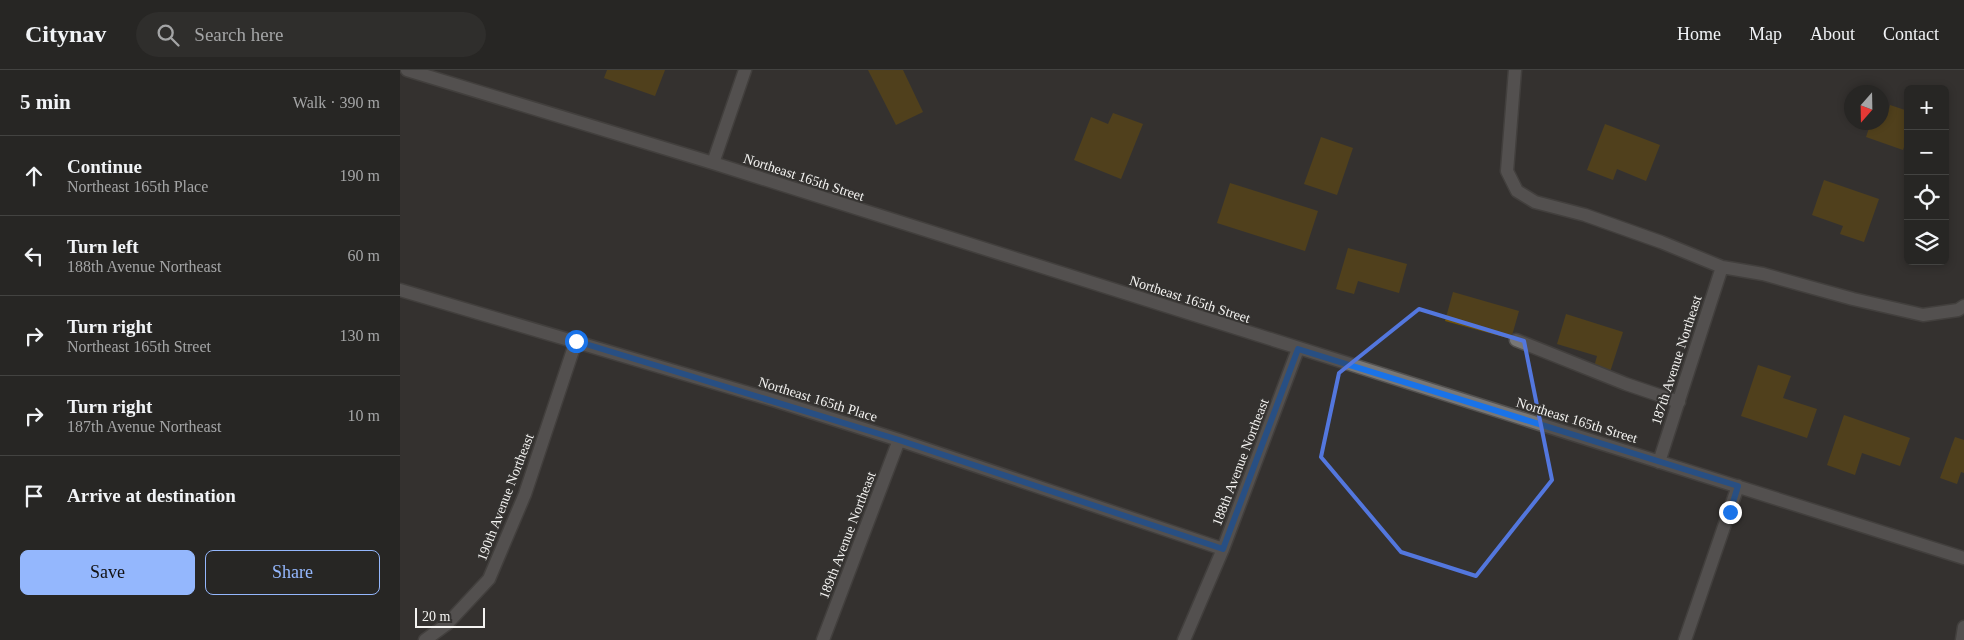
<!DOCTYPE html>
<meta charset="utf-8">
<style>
body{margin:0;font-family:"Times New Roman",serif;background:#2f2e2c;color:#f1f3f6}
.controls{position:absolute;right:15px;top:15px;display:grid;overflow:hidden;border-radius:8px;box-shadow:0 2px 8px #0003}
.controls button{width:45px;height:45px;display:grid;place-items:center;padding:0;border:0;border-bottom:1px solid #434341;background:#272624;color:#f1f3f6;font:25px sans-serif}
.compass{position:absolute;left:1444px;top:15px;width:45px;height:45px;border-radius:50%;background:#272624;box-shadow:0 2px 8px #0003;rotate:200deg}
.scale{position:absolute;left:15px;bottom:12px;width:70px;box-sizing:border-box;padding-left:5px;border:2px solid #f4f3f1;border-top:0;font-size:14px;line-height:18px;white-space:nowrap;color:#f4f3f1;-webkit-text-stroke:4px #343230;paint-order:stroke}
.stop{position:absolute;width:15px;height:15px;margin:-11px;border:4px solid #1a73e8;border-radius:50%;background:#fff}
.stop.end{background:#1a73e8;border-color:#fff;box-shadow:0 1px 5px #0008}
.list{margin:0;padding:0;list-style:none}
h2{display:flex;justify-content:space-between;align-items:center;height:65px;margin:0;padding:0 20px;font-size:21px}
h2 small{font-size:16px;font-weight:400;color:#a4a5a6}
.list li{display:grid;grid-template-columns:32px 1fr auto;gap:15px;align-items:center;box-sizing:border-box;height:80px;padding:0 20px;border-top:1px solid #434341}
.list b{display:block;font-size:19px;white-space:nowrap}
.list p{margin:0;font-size:16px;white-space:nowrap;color:#a4a5a6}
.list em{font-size:16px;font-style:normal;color:#a4a5a6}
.actions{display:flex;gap:10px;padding:15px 20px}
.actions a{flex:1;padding:11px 0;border:1px solid #94b7fd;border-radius:8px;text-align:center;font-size:18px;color:#94b7fd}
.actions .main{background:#94b7fd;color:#111}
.icon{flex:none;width:28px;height:28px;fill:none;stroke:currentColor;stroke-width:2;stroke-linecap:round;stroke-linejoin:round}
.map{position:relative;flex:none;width:1564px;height:570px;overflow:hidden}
header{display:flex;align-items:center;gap:30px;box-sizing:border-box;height:70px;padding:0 25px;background:#272624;border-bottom:1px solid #434341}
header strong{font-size:24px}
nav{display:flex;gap:28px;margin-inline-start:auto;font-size:18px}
.search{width:350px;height:45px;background:#2f2e2c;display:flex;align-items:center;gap:12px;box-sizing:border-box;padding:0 18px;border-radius:28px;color:#a4a5a6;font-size:19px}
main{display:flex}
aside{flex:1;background:#272624}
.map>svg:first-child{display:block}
.building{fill:#715305}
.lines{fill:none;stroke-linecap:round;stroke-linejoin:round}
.minor-casing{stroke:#53514f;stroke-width:15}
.minor{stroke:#787776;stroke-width:12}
.route{stroke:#1a73e8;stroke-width:6}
.marked{fill:none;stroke:#5377de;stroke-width:4;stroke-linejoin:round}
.labels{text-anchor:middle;stroke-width:4;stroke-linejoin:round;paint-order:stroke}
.street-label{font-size:14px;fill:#f4f3f1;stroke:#343230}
</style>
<header>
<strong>Citynav</strong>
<div class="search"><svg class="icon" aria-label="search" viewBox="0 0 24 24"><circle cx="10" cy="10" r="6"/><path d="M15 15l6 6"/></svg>Search here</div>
<nav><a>Home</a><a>Map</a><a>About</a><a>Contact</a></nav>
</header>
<main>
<aside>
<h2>5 min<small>Walk · 390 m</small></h2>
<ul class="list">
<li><svg class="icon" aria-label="ahead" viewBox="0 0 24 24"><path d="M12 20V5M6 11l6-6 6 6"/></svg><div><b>Continue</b><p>Northeast 165th Place</p></div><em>190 m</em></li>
<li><svg class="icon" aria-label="left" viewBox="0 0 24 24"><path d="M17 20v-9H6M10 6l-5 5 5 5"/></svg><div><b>Turn left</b><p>188th Avenue Northeast</p></div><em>60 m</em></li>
<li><svg class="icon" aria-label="right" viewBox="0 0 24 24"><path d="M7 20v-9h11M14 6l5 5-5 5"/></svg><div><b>Turn right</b><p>Northeast 165th Street</p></div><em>130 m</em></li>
<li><svg class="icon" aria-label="right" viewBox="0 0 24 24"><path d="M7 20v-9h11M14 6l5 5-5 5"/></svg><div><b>Turn right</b><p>187th Avenue Northeast</p></div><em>10 m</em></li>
<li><svg class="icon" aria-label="arrive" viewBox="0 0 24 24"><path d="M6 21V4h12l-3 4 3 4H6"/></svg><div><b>Arrive at destination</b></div></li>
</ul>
<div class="actions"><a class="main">Save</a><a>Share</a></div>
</aside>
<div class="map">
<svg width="1564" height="570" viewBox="0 0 1564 570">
<rect width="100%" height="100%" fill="#343230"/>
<path class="building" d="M207 0H265L255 26 204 8Z
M468 0H503L523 42 496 55Z
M1490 35 1508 41V65L1503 80 1466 67 1471 52H1482V37L1489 39Z
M713 43 743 54 721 109 674 90 691 47 708 54Z
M1205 54 1260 75 1246 111 1217 99 1213 110 1187 100Z
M921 67 953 78 937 125 904 114Z
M1424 110 1479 129 1464 172 1440 164 1443 156 1412 145Z
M830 113 918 141 905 181 817 153Z
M948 178 1007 194 999 223 958 211 954 224 936 219Z
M1053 222 1119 241 1111 269 1045 251Z
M1166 244 1223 262 1210 302 1194 297 1197 286 1157 274Z
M1358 295 1391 306 1383 328 1417 339 1407 368 1341 346Z
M1444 345 1510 368 1500 396 1462 383 1455 405 1427 395Z
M1555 367 1564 370V403L1561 402 1557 414 1540 408Z"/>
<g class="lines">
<defs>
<path id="minor" d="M7 0 313 93 1564 488
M1115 0 1107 101 1117 121 1135 132 1185 145 1261 172 1322 197 1363 204 1453 229 1523 245 1558 240 1564 236
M313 93 345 0
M0 220 376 331 499 370 823 479
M1116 270 1226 314 1279 332
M1259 392 1322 197
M25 570 47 554 89 509 125 424 176 271
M423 570 499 370
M784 570 823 479 898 279
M1285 570 1338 416
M1562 570 1564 557"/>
</defs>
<use href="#minor" class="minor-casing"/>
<use href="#minor" class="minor"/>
</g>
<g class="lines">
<path class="route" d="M176 271 499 370 823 479 898 279 1338 416 1330 442"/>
</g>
<path d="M0 0H1564V570H0ZM1019 239 1124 271 1152 410 1076 506 1001 482 921 387 939 303Z" fill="#343230" fill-opacity=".55" fill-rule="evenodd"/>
<path class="marked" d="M1019 239 1124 271 1152 410 1076 506 1001 482 921 387 939 303Z"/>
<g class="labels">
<g class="street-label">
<text transform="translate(404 107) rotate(18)" y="5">Northeast 165th Street</text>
<text transform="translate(790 229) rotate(18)" y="5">Northeast 165th Street</text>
<text transform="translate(1276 290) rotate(-72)" y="5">187th Avenue Northeast</text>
<text transform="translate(418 329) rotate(17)" y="5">Northeast 165th Place</text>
<text transform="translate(1177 350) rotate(17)" y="5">Northeast 165th Street</text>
<text transform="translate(840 392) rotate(-69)" y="5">188th Avenue Northeast</text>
<text transform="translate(105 427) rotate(-69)" y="5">190th Avenue Northeast</text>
<text transform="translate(447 465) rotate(-69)" y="5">189th Avenue Northeast</text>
</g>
</g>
</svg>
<div class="controls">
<button>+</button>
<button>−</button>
<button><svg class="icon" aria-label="locate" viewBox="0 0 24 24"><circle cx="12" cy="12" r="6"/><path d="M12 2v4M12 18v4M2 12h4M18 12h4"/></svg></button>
<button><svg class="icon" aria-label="layers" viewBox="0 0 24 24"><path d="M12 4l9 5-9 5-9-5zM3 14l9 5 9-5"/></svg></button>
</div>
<svg class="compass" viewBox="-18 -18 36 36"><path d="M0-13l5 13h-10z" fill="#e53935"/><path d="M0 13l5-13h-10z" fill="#a4a5a6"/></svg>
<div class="scale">20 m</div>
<div class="stop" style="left:176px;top:271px"></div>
<div class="stop end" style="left:1330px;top:442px"></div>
</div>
</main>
